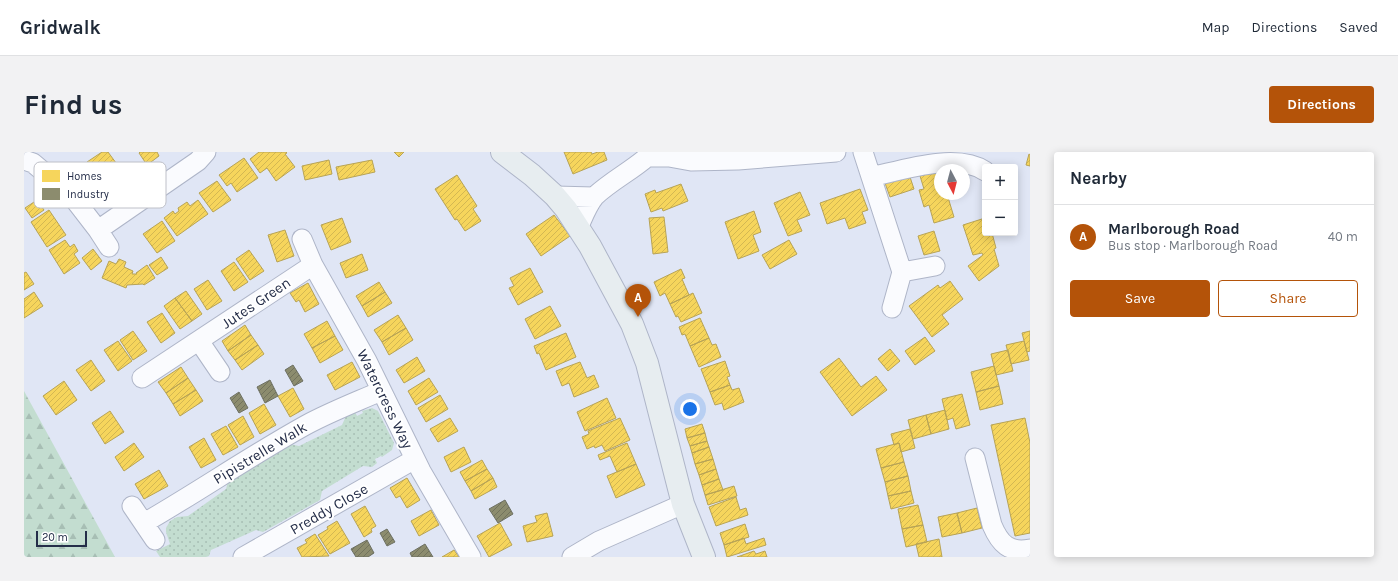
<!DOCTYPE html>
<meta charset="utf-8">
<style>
body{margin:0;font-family:Karla,sans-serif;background:#f2f2f3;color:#1f2937}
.controls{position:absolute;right:12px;top:12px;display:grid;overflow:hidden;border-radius:4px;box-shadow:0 2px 10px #0003}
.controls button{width:36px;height:36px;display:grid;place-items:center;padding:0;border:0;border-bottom:1px solid #e0e1e3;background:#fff;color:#1f2937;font:20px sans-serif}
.compass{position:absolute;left:910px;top:12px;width:36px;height:36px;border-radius:50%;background:#fff;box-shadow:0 2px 10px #0003;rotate:173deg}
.scale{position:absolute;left:12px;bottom:10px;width:51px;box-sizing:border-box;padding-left:4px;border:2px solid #252e49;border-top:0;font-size:11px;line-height:14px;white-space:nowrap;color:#252e49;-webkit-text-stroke:3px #fff;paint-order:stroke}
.you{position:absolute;left:666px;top:257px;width:14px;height:14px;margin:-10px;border:3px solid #fff;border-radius:50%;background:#1a73e8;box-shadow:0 0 0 6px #1a73e833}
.badge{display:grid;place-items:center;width:26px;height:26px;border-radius:50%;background:#b45309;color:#fff;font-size:13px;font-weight:700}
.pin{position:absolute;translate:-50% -33px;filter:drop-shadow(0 1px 2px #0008)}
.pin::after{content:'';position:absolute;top:21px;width:14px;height:12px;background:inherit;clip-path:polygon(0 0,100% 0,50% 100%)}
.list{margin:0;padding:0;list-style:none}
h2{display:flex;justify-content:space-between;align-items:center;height:52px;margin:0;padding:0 16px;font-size:17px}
h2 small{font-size:13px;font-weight:400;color:#747a83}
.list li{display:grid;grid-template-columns:26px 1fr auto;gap:12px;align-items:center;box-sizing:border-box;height:64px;padding:0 16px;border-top:1px solid #e0e1e3}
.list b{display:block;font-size:15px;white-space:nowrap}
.list p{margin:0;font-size:13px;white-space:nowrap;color:#747a83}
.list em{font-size:13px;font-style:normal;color:#747a83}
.actions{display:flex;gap:8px;padding:12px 16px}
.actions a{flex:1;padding:9px 0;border:1px solid #b45309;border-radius:4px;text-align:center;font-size:14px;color:#b45309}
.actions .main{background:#b45309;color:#fff}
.map{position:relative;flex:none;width:1006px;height:405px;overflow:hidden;border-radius:4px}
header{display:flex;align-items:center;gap:24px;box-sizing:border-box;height:56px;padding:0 20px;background:#fff;border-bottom:1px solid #e0e1e3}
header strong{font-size:19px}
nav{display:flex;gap:22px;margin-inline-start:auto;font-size:14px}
.intro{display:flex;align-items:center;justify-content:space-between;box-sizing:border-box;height:96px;padding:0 24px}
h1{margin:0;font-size:28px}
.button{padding:10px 18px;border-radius:4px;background:#b45309;color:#fff;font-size:14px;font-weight:700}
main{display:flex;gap:24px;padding:0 24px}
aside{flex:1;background:#fff;border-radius:4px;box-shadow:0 2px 10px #0003}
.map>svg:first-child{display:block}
.grass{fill:url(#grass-dots)}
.forest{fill:url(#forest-firs)}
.homes{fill:url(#homes-hatch);stroke:#b7a356}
.industry{fill:url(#industry-hatch);stroke:#6d7063}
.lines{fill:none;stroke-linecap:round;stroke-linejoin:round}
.minor-casing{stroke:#aeb5c8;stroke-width:21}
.secondary-casing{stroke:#aeb5c8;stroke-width:24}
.minor{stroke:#fafbfe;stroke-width:19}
.secondary{stroke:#e7edf0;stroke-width:22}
.labels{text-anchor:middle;stroke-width:4;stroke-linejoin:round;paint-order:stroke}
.street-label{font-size:15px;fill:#252e49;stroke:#fff}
.key{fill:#fff;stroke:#bec0c8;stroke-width:1}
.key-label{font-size:11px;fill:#252e49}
</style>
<header>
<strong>Gridwalk</strong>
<nav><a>Map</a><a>Directions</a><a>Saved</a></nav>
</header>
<div class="intro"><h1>Find us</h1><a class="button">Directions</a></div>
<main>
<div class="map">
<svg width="1006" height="405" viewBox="0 0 1006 405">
<defs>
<pattern id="grass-dots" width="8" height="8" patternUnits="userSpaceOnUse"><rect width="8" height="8" fill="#c3ddd0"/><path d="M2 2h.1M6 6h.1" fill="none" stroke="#a7beb4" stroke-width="1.8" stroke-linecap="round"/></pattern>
<pattern id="forest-firs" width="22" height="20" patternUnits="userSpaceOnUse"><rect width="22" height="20" fill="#c3ddd0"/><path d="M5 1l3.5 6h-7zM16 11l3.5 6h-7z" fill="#a7beb4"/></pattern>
<pattern id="homes-hatch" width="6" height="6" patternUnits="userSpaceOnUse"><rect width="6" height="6" fill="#f6d55c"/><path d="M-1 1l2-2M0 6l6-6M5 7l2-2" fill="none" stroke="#d3b752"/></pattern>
<pattern id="industry-hatch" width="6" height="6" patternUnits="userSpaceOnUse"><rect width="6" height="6" fill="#8c8c6e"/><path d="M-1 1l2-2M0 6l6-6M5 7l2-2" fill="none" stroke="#72735c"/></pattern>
</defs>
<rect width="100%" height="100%" fill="#e0e6f5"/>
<path class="grass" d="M348 256 354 259 370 291 368 298 358 305 357 304 351 307 353 311 348 315 339 314 298 339 296 348 239 380 232 378 187 398 185 404 182 405H136L132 399 146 392 142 380V376L146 369 153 365 164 364 202 337 205 326 265 292 275 294 318 273 322 264 331 260 333 264 339 261 338 259Z"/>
<path class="forest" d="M0 239 91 405H0Z"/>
<path class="homes" d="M78 0H84L95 15 76 28 63 10Z
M116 0H133L135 4 123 13 115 1Z
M235 0H262L263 1 261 2 271 15 252 29 243 16 236 21 226 7Z
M370 0H380L375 5Z
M540 0H567L568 2 574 0H580L583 8 549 22Z
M1005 2H1006V14L1002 13Z
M220 6 234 26 213 40 207 31 203 34 195 23Z
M305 8 308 22 281 28 278 14Z
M348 8 351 20 315 28 312 15Z
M915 18 916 42H923L930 65 910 71 905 53 900 55 895 38 900 37 896 24Z
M885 22 890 37 866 45 861 31Z
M433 23 453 54 449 57 457 69 441 79 433 67 431 68 411 37Z
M193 29 207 48 189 60 175 41Z
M657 32 664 49 639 59 638 56 627 60 621 42 631 38 632 41Z
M836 37 844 58 838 60 842 71 825 77 821 66 803 72 796 51Z
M776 40 786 63 773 68 778 79 764 84 750 51Z
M13 48 20 58 8 66 1 56Z
M174 48 184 62 153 84 140 66 149 59 151 62 155 59 154 56 163 50 166 54Z
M25 58 42 83 23 95 7 70Z
M730 59 737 80 729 83 735 99 714 107 701 70Z
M530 63 546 84 517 104 502 82Z
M640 65 644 100 629 102 625 66Z
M318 66 327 90 307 98 297 73Z
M961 66V81H968L972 96 970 97 975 114 955 129 944 114 959 103 958 101 949 103 939 73Z
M138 69 151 89 133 101 119 82Z
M261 78 270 104 253 110 244 83Z
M910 79 916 99 900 103 894 84Z
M41 88 46 95 50 92 54 99 50 102 56 111 40 122 25 98Z
M765 88 773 102 746 117 738 103Z
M69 97 78 109 67 118 58 106Z
M225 98 240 119 226 128 212 107Z
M338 102 344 118 322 126 316 111Z
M137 105 144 116 133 123 125 113Z
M95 107 102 110 100 115 109 119 108 122H113L112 121 123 113 131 126 120 133 119 132 103 133 102 136 78 126 85 109 92 112Z
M210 110 224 130 210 139 197 119Z
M506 116 519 140 494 153 485 136 490 134 486 126Z
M657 117 661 126 658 127 665 143 646 152 641 141 636 144 630 130Z
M2 120 10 132 0 138V121Z
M184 128 198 149 183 158 170 137Z
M926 129 939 147 918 163 925 172 908 185 885 154 914 133 916 136Z
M355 130 361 140 338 154 332 144Z
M284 131 295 152 281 160 275 148 272 150 266 141Z
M162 139 178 162 168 169 151 146Z
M10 140 19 154 0 166V147Z
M361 140 368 151 344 165 338 154Z
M669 141 678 161 657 170 654 164 652 165 646 152Z
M151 146 168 169 156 177 140 154Z
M526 154 537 174 511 187 501 167Z
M138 161 151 181 137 191 123 170Z
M374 163 382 176 358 190 350 178Z
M676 166 685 186 666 194 661 182 658 183 655 175Z
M303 169 311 184 288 196 280 182Z
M221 173 227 183 204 199 198 189Z
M382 176 389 188 365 203 358 190Z
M109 179 123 199 109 208 96 188Z
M1006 179V199L1003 200 998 181Z
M542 181 552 205 522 218 515 201 513 202 510 194Z
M227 183 234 193 211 208 204 199Z
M311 184 319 198 296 211 288 196Z
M901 185 911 199 891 213 881 199Z
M685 186 688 193 692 192 697 205 675 215 666 194Z
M94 189 108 209 94 219 80 198Z
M1000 189 1005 208 987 212 982 193Z
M234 193 240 202 218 218 211 208Z
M866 197 876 209 864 219 854 207Z
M984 198 989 219 972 223 967 202Z
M393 205 401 219 380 231 372 218Z
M815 206 837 235 852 224 863 238 828 264 796 220Z
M67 208 81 229 67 239 52 218Z
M701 209 706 224 703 225 706 233 686 240 677 217Z
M328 210 336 225 311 238 303 223Z
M556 210 563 226 570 223 575 235 550 245 545 231 538 234 532 219Z
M970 214 975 234 952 240 947 220Z
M157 215 164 226 142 241 134 230Z
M164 226 172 238 149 252 142 241Z
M405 226 414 240 392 253 384 239Z
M40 229 53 248 32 263 19 244Z
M706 233 708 238 715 236 720 250 700 258 698 251 691 253 686 240Z
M975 234 979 252 956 258 952 240Z
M269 236 280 257 266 265 254 244Z
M172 238 179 249 156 264 149 252Z
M938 242 946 273 932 277 929 266 923 268 918 247Z
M416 243 424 257 402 270 394 256Z
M583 246 592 266 561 279 553 260Z
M240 252 252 273 236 282 225 261Z
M921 258 925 277 907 282 902 263Z
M86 259 100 280 81 292 68 271Z
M902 263 907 282 889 287 884 268Z
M219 264 230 285 216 293 204 273Z
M426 266 434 279 414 290 406 277Z
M596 266 606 288 581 299 578 293 571 296 570 294 563 297 558 285 565 282 564 279Z
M1001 266 1006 291V381L991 384 967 273Z
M678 272 681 281 663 286 661 277Z
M202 274 214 295 199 303 187 282Z
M886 277 891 296 877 300 875 291 870 293 867 282Z
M681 281 683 289 666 294 663 286Z
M180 286 192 308 177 316 165 295Z
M683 289 685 295 668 301 666 294Z
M110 291 120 305 100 319 91 305Z
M603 291 612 312 593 320 586 304 576 308 574 303Z
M875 291 880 310 857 316 852 297Z
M440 295 447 310 427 320 420 305Z
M685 295 689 307 671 312 668 301Z
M689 307 692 317 675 323 671 312Z
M458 308 463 317 441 329 436 320Z
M880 310 884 324 861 330 857 316Z
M612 312 621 333 592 346 583 324Z
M463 317 469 326 447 339 441 329Z
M692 317 695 327 678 333 675 323Z
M135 318 144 334 120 347 111 332Z
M884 324 887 339 864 344 861 330Z
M383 326 396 348 383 356 376 344 372 346 366 336Z
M469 326 473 335 451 347 447 339Z
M695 327 699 338 681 343 678 333Z
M710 334 713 344 684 353 681 343Z
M887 339 890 351 867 357 864 344Z
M712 345 716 358 722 356 724 363 692 374 685 355Z
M894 353 899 373 878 377 874 357Z
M341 354 352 374 347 377 348 380 340 385 327 362Z
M953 356 958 376 938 381 933 361Z
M407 358 415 373 395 384 387 369Z
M523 361 529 384 503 390 499 374 513 370 511 364Z
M933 361 938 381 918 385 914 365Z
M313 369 326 391 306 402 294 383 304 377 303 375Z
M476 371 488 393 465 405 453 384Z
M721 372 725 385 700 393 696 381Z
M899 373 903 390 882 395 878 377Z
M291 382 305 404 278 405 273 396 283 391 281 388Z
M720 386 722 392 740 386 742 393 703 405 700 393Z
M915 387 918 405H895L892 392Z
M430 398 435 405H418Z
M730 399 732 402 741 399 743 405H713Z"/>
<path class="industry" d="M269 213 279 229 270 234 261 218Z
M246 228 254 244 241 251 233 235Z
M215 240 224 256 215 261 206 246Z
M481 348 489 362 474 371 465 357Z
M363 377 371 390 363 394 356 381Z
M343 388 350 401 344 405H332L327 397Z
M401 392 409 405H388L386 401Z"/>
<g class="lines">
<defs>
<path id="minor" d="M839 0 878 120 868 156
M0 8 9 11 47 43 74 78 174 9 182 0
M847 25C879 18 932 0 961 19
M531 44 570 45
M555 74C559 65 564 52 571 44 587 29 607 19 623 5H645L667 9 714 8 812 0
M74 78 85 95
M278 87 289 113 343 209 397 319 447 405
M878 120 911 114
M175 189 196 220
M118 226 289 113
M951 306 968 373C976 392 985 401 1006 397
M108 354 131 388
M120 371C174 340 226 304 282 273 306 260 332 250 357 239
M219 405 391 307
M548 405 575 389 659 352"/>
<path id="secondary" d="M478 0 508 23 531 44 542 57 566 94 608 172 623 211 659 352 680 405"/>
</defs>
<use href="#minor" class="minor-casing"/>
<use href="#secondary" class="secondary-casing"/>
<use href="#minor" class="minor"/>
<use href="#secondary" class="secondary"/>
</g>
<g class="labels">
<g class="street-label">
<text transform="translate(232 151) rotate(-34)" y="5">Jutes Green</text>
<text transform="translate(361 247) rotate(64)" y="5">Watercress Way</text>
<text transform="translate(236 301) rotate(-31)" y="5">Pipistrelle Walk</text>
<text transform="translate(305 357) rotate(-30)" y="5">Preddy Close</text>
</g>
</g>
<rect x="10" y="10" width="132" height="46" rx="6" class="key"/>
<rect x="18" y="18" width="18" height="12" fill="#f6d55c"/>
<rect x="18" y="36" width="18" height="12" fill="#8c8c6e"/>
<g class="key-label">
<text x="43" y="28">Homes</text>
<text x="43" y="46">Industry</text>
</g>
</svg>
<div class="controls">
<button>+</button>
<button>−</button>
</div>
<svg class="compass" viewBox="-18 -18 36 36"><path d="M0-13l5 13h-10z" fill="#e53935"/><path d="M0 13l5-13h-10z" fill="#747a83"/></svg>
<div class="scale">20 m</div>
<div class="you"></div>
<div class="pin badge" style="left:614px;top:165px">A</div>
</div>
<aside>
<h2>Nearby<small></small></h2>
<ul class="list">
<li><span class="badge">A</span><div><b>Marlborough Road</b><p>Bus stop · Marlborough Road</p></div><em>40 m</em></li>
</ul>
<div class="actions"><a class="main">Save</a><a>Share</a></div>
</aside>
</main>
